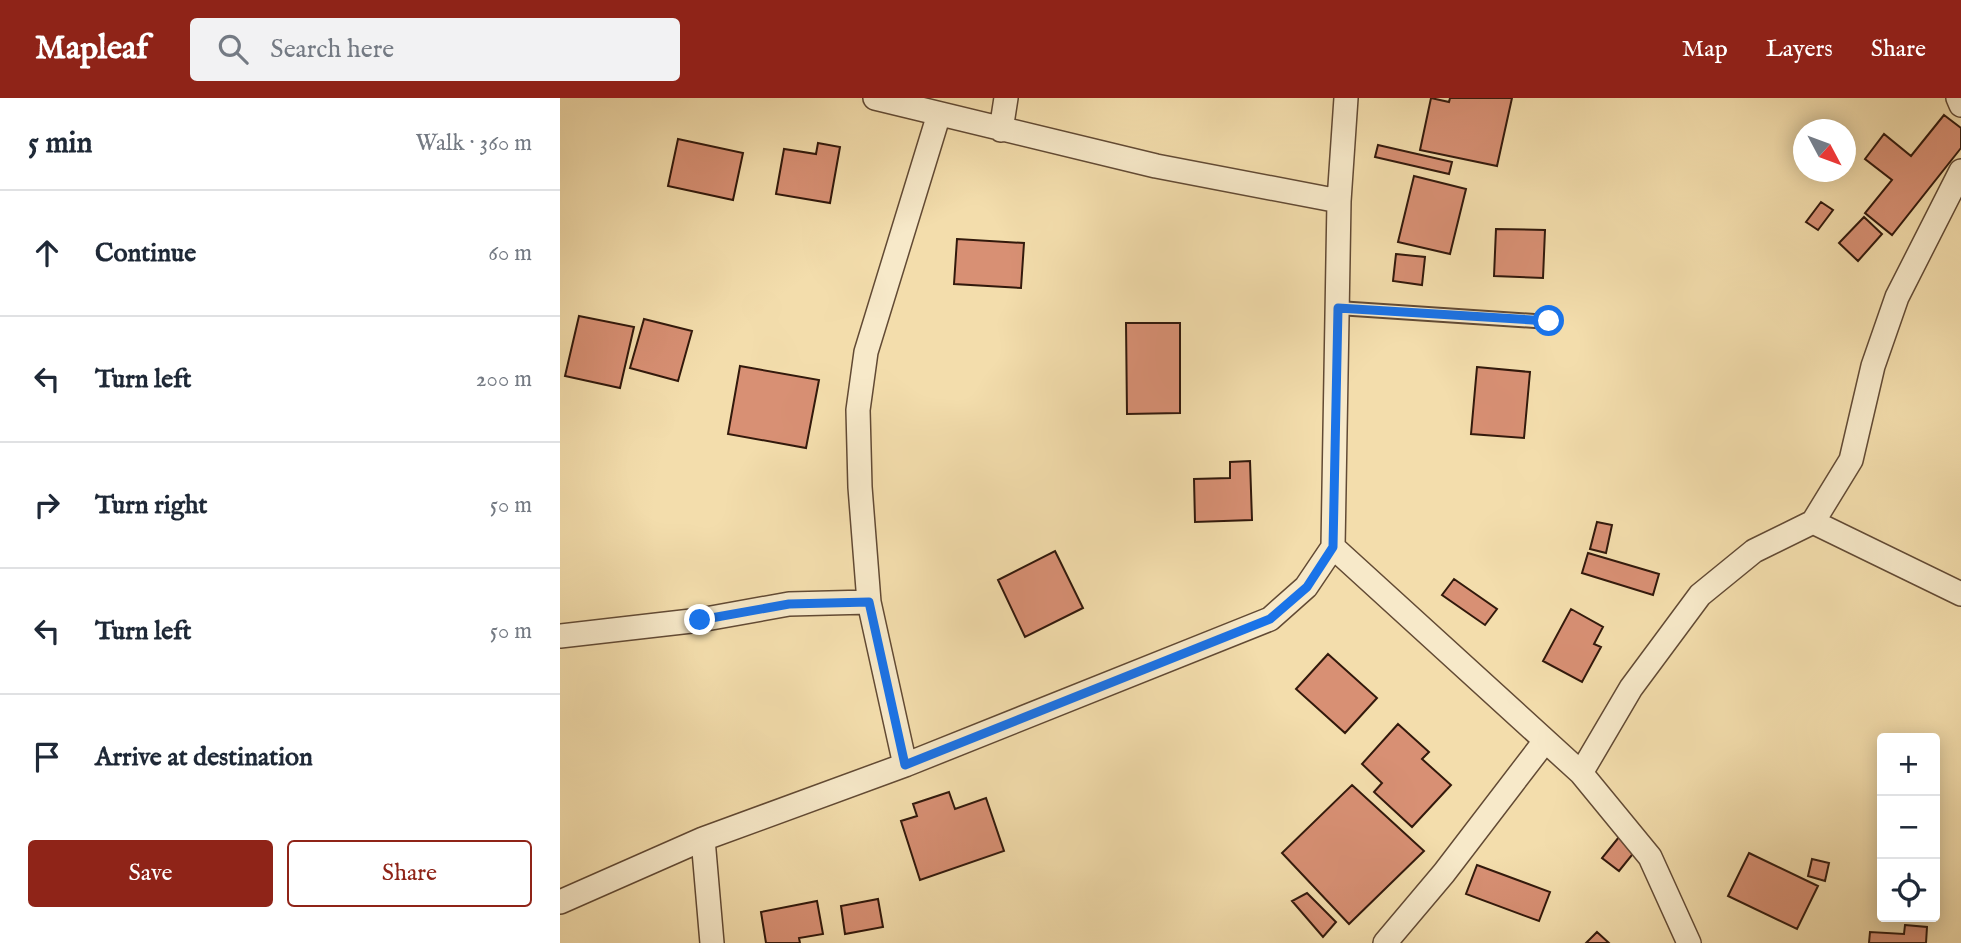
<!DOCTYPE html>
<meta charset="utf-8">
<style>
body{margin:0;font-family:"IM FELL English",serif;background:#f2f2f3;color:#1f2937}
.controls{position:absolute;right:21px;bottom:21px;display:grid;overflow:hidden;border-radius:7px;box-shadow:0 4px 18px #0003}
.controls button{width:63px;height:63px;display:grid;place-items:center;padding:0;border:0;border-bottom:2px solid #e0e1e3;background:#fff;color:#1f2937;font:35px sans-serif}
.compass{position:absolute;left:1233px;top:21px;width:63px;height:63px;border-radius:50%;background:#fff;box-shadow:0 4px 18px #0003;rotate:131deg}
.stop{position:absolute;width:21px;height:21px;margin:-16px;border:5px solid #1a73e8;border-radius:50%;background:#fff}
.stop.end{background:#1a73e8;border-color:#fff;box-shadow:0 2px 7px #0008}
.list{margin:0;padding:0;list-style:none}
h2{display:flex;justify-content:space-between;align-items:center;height:91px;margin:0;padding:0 28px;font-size:30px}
h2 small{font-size:23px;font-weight:400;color:#747a83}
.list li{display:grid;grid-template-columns:46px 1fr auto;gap:21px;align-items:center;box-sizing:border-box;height:126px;padding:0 28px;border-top:2px solid #e0e1e3}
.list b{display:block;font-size:26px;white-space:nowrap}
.list em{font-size:23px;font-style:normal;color:#747a83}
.actions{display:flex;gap:14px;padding:21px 28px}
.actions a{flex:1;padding:16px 0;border:2px solid #8f2418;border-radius:7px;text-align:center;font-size:24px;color:#8f2418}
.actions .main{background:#8f2418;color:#fff}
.icon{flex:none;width:38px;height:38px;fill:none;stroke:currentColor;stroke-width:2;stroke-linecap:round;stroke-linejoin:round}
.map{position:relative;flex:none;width:1401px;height:845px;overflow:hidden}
header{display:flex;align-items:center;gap:42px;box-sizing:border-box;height:98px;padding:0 35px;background:#8f2418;color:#fff}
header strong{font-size:33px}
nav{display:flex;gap:38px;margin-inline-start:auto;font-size:24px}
.search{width:490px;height:63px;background:#f2f2f3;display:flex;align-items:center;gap:18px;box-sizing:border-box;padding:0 24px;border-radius:7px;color:#747a83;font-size:26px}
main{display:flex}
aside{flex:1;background:#fff}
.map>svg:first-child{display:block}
.building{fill:#d89074;stroke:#32190c;stroke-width:2}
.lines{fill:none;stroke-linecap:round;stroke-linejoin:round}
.lane-casing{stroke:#624a34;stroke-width:16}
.street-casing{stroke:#624a34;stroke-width:26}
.lane{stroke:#f7e9c9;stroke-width:12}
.street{stroke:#f7e9c9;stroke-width:23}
.route{stroke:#1a73e8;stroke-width:9}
</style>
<header>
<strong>Mapleaf</strong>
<div class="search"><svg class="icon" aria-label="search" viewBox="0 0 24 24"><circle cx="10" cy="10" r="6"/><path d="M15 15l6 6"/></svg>Search here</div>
<nav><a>Map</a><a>Layers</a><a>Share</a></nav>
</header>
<main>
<aside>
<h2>5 min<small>Walk · 360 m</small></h2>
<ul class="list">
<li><svg class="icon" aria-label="ahead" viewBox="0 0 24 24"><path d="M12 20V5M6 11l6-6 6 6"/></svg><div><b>Continue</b></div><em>60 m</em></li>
<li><svg class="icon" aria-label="left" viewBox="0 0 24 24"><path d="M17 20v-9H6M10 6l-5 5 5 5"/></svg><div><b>Turn left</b></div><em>200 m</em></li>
<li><svg class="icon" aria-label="right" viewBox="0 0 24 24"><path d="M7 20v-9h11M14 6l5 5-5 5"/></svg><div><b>Turn right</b></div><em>50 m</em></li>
<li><svg class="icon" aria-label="left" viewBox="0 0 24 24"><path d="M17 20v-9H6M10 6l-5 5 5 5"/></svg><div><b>Turn left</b></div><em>50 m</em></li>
<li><svg class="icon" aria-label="arrive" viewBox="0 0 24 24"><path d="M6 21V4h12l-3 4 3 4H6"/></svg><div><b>Arrive at destination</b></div></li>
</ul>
<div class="actions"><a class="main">Save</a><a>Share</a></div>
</aside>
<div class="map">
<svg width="1401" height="845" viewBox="0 0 1401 845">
<rect width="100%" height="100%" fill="#f3ddac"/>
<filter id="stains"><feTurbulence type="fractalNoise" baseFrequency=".00286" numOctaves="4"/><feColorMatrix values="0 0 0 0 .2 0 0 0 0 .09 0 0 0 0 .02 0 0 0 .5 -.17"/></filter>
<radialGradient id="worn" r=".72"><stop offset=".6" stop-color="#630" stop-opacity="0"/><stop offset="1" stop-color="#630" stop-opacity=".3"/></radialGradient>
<path class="building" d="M871 0 889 4 890 0H952L937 68 860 52Z
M1384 17 1401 30V50L1332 137 1305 115 1332 82 1305 61 1324 36 1351 58Z
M118 41 183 55 173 102 108 88Z
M258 45 280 49 270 105 216 96 224 51 256 56Z
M818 47 892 64 889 76 815 59Z
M854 78 906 91 890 156 838 144Z
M1261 104 1273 112 1258 132 1246 124Z
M1304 119 1322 136 1298 163 1279 145Z
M936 131 985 132 983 180 934 178Z
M397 141 464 145 461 190 394 186Z
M836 156 865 159 862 187 833 183Z
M19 218 74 229 60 290 5 278Z
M84 221 132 233 118 283 70 270Z
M566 225H620V315L567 316Z
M180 268 259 282 246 350 168 336Z
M917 269 970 274 964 340 911 336Z
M690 363 692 422 635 424 634 381 670 380V364Z
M1037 424 1052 427 1046 455 1030 451Z
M495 453 523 510 465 539 438 482Z
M1028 455 1099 476 1093 497 1022 475Z
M894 481 937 511 925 527 882 497Z
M1011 511 1043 529 1034 546 1041 549 1022 584 983 563Z
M768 556 817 600 785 635 736 591Z
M838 626 869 654 862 661 891 687 852 729 814 694 822 685 802 666Z
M792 687 864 753 789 826 722 755Z
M389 694 395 711 426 700 444 753 360 782 341 723 357 718 353 706Z
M1059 739 1076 752 1059 773 1042 760Z
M1189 755 1258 788 1237 831 1168 798Z
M1252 761 1269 765 1265 783 1248 778Z
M917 767 990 794 979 823 906 796Z
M747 795 776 824 763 839 732 803Z
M318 801 323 829 285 836 281 808Z
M257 803 263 836 239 840 240 845H206L201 814Z
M1345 827 1367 829 1366 845H1309L1310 834 1344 836Z
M1037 834 1049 845H1026Z"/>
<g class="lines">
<defs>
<path id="lane" d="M778 210 989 224"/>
<path id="street" d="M315 0 596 68 779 103
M1398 0 1401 7
M441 32 446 0
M1253 424 1291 362 1313 268 1337 199 1401 73
M773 449 1021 675 1090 759 1129 845
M0 538 140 522 229 506 309 504
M345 667 309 504 300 389 298 312 306 254 379 16
M1021 675 1071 590 1140 497 1194 453 1253 424 1401 496
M143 741 152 845
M0 804 143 741 345 667 710 521 746 489 773 449 779 103 786 0
M825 845 884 775 985 643"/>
</defs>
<use href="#lane" class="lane-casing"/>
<use href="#street" class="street-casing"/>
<use href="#lane" class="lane"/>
<use href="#street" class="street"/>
</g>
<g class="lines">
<path class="route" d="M140 522 229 506 309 504 345 667 710 521 747 489 773 449 778 210 989 223"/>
</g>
<rect width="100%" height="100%" filter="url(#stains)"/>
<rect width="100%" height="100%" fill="url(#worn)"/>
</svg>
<div class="controls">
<button>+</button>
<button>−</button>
<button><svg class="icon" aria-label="locate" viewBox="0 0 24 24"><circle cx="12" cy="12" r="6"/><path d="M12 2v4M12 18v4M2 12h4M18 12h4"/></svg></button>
</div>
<svg class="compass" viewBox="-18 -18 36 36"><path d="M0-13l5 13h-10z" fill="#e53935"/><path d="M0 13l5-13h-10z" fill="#747a83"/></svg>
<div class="stop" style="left:989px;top:223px"></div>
<div class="stop end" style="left:140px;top:522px"></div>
</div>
</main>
